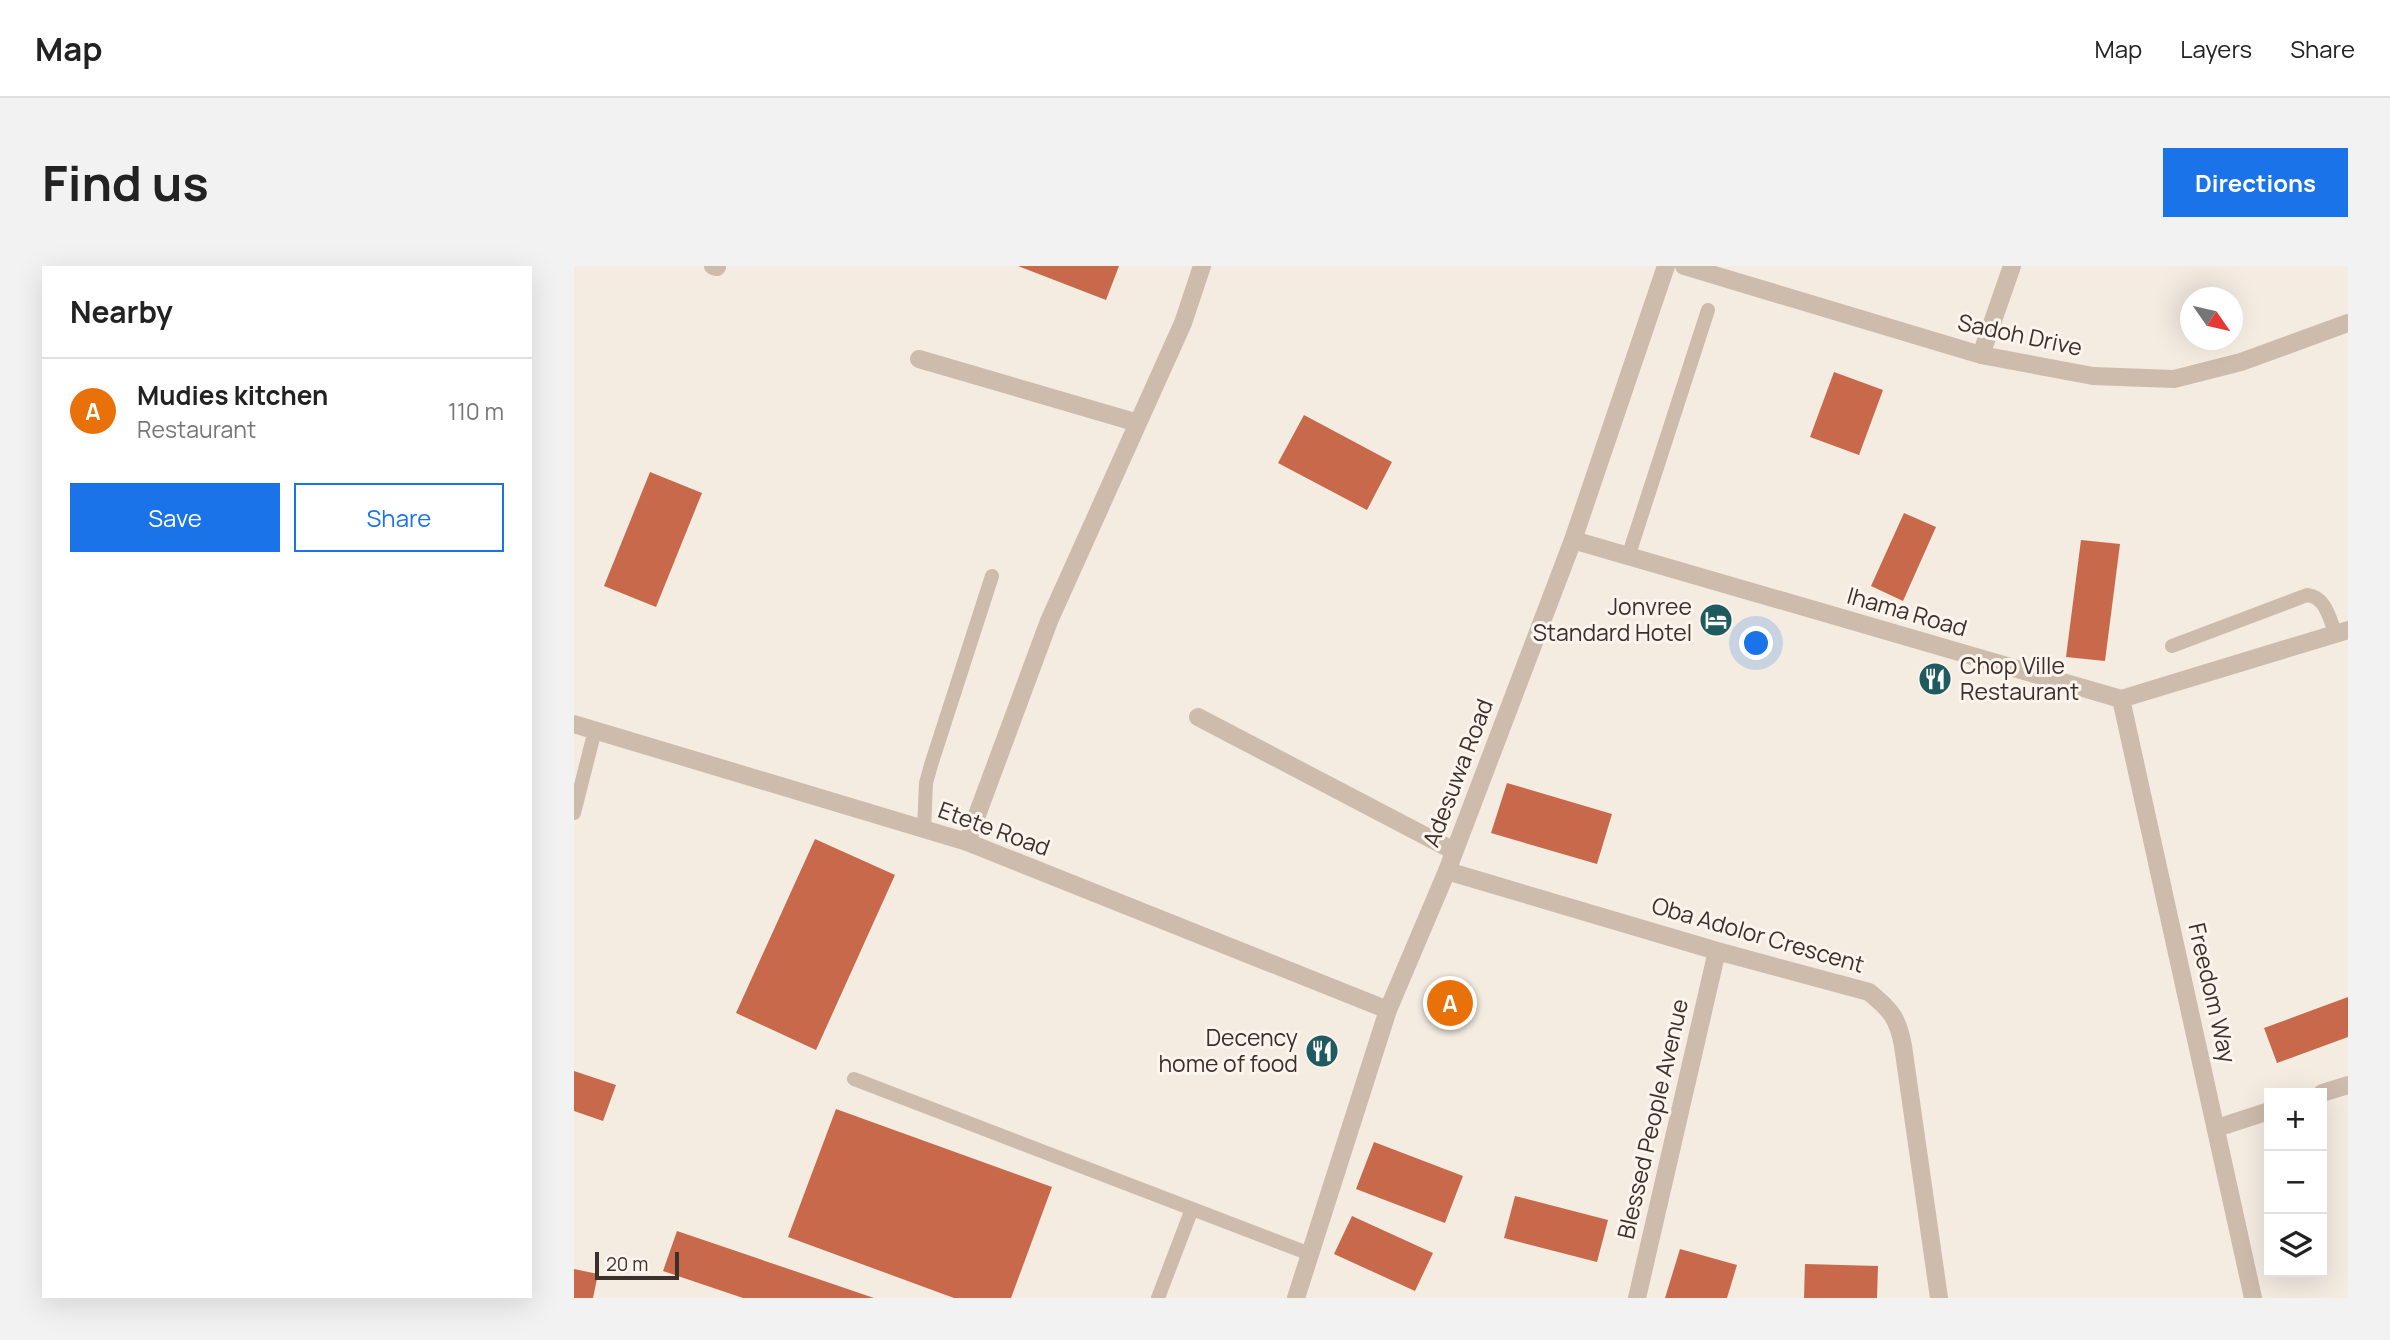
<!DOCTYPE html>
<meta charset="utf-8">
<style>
body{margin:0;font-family:Manrope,sans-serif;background:#f2f2f2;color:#222}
.controls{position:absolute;right:21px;bottom:21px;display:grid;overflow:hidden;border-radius:0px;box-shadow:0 7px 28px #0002}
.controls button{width:63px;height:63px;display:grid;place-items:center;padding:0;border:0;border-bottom:2px solid #e0e0e0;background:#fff;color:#222;font:35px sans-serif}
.compass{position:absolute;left:1606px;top:21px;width:63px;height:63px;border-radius:50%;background:#fff;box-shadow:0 7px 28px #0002;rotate:124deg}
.scale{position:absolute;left:21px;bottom:18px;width:84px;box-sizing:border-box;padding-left:7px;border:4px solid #3b302b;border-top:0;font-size:19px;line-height:24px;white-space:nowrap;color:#3b302b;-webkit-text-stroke:5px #fbf5ee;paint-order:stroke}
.you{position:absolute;left:1183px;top:378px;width:24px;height:24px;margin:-18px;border:5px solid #fff;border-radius:50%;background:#1a73e8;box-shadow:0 0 0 10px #1a73e833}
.badge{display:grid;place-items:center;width:46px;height:46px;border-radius:50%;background:#1a73e8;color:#fff;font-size:23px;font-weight:700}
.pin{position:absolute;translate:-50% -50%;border:4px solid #fff;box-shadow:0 2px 7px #0006}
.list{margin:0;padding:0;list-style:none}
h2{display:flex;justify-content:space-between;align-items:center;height:91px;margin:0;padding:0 28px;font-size:30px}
h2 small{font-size:23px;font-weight:400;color:#767676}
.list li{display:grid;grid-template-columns:46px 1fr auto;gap:21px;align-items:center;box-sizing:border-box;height:105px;padding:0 28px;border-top:2px solid #e0e0e0}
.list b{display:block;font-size:26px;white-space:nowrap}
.list p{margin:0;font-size:23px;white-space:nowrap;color:#767676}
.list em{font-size:23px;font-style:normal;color:#767676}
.actions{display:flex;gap:14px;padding:21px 28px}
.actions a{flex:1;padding:16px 0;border:2px solid #1a73e8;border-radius:0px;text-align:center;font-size:24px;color:#1a73e8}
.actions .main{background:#1a73e8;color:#fff}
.icon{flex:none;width:38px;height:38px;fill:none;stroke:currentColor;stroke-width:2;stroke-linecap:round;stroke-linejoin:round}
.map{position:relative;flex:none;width:1774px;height:1032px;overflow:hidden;border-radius:0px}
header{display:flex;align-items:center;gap:42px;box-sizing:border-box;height:98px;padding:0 35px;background:#fff;border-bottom:2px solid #e0e0e0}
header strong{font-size:33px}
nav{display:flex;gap:38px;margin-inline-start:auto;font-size:24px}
.intro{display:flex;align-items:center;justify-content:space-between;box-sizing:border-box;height:168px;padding:0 42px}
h1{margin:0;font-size:49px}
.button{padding:18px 32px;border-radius:0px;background:#1a73e8;color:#fff;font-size:24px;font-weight:700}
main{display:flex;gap:42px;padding:0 42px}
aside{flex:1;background:#fff;border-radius:0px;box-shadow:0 7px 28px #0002}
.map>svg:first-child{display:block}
.building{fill:#c8694b}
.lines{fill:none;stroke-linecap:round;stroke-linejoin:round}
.service{stroke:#cdbbac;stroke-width:14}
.minor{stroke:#cdbbac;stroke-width:18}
.tertiary{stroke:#cdbbac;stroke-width:18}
.labels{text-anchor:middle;stroke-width:6;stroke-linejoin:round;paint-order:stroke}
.street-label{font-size:23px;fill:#3b302b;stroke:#fbf5ee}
.poi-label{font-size:23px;fill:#3b302b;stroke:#fbf5ee;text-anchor:end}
</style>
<header>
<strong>Map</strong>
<nav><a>Map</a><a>Layers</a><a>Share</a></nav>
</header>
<div class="intro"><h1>Find us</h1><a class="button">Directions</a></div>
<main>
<aside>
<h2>Nearby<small></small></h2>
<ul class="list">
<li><span class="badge" style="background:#e8710a">A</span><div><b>Mudies kitchen</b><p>Restaurant</p></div><em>110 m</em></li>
</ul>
<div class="actions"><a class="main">Save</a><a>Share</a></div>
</aside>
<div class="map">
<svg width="1774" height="1032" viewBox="0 0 1774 1032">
<rect width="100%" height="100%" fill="#f4ebe1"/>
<path class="building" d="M444 0H545L532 34Z
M1260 106 1309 124 1285 189 1236 171Z
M730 149 818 196 793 244 704 197Z
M76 206 128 227 82 341 30 320Z
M1330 247 1362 261 1329 335 1297 320Z
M1507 274 1546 278 1531 395 1492 391Z
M933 517 1038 548 1023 598 917 567Z
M241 573 321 609 242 784 162 747Z
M1774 731V771L1703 797 1690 762Z
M0 805 42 819 29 855 0 845Z
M262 843 478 921 437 1032H380L214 971Z
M800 876 889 910 871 957 782 923Z
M941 930 1034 954 1023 996 930 972Z
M778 950 859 987 841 1025 760 988Z
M103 965 300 1032H169L89 1005Z
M1106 983 1163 999 1153 1032H1091Z
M1231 998 1304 1000 1303 1032H1230Z
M0 1003 24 1008 19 1032H0Z"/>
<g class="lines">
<path class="service" d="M1054 291 1134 44
M1598 380 1733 329C1752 331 1755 352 1762 368
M0 547 21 464
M350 563 352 517 357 499 418 310
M280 813 736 988
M584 1032 618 943"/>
<path class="minor" d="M139 0 143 1
M1110 0 1407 89 1519 110 1600 113 1667 96 1774 57
M1407 89 1438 0
M345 93 564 157
M999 274 1547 433 1774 364
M1547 433 1679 1032
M624 451 880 585
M0 458 393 576 814 744
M393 576 475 355 609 57 628 0
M873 605 1143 685 1295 726C1317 744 1324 752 1329 780L1365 1032
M1748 827 1774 819
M1643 862 1695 845
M1063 1032 1143 685"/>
<path class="tertiary" d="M722 1032 814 744 873 605 999 274 1092 0"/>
</g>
<defs>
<symbol id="hotel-disc" viewBox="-11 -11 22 22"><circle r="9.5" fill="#1f5a5e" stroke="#fbf5ee"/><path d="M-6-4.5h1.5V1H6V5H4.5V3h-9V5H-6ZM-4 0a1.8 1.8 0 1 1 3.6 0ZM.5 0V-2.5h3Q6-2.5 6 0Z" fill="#fff"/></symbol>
<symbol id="restaurant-disc" viewBox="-11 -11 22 22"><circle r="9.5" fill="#1f5a5e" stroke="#fbf5ee"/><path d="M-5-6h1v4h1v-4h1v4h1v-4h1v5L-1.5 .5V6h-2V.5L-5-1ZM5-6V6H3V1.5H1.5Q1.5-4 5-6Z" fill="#fff"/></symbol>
</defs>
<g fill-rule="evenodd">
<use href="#hotel-disc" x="1123" y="335" width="38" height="38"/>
<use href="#restaurant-disc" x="1342" y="394" width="38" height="38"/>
<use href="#restaurant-disc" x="729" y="766" width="38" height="38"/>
</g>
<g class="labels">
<g class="street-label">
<text transform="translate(1446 69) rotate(12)" y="8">Sadoh Drive</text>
<text transform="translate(1333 346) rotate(16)" y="8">Ihama Road</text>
<text transform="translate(884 507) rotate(-69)" y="8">Adesuwa Road</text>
<text transform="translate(420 563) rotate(20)" y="8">Etete Road</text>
<text transform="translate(1184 669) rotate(16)" y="8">Oba Adolor Crescent</text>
<text transform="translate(1638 727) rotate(77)" y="8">Freedom Way</text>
<text transform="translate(1079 853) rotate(-77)" y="8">Blessed People Avenue</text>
</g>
<g class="poi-label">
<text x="1118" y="349">Jonvree<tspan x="1118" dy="26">Standard Hotel</tspan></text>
<text x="1386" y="408" text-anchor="start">Chop Ville<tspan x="1386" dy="26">Restaurant</tspan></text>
<text x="724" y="780">Decency<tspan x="724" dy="26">home of food</tspan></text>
</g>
</g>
</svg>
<div class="controls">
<button>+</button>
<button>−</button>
<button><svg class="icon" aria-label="layers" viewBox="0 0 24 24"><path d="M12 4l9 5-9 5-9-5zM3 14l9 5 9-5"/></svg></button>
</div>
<svg class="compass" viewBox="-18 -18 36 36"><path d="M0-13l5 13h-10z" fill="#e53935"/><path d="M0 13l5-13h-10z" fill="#767676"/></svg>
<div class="scale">20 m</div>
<div class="you"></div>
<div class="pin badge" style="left:876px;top:737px;background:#e8710a">A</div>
</div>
</main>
